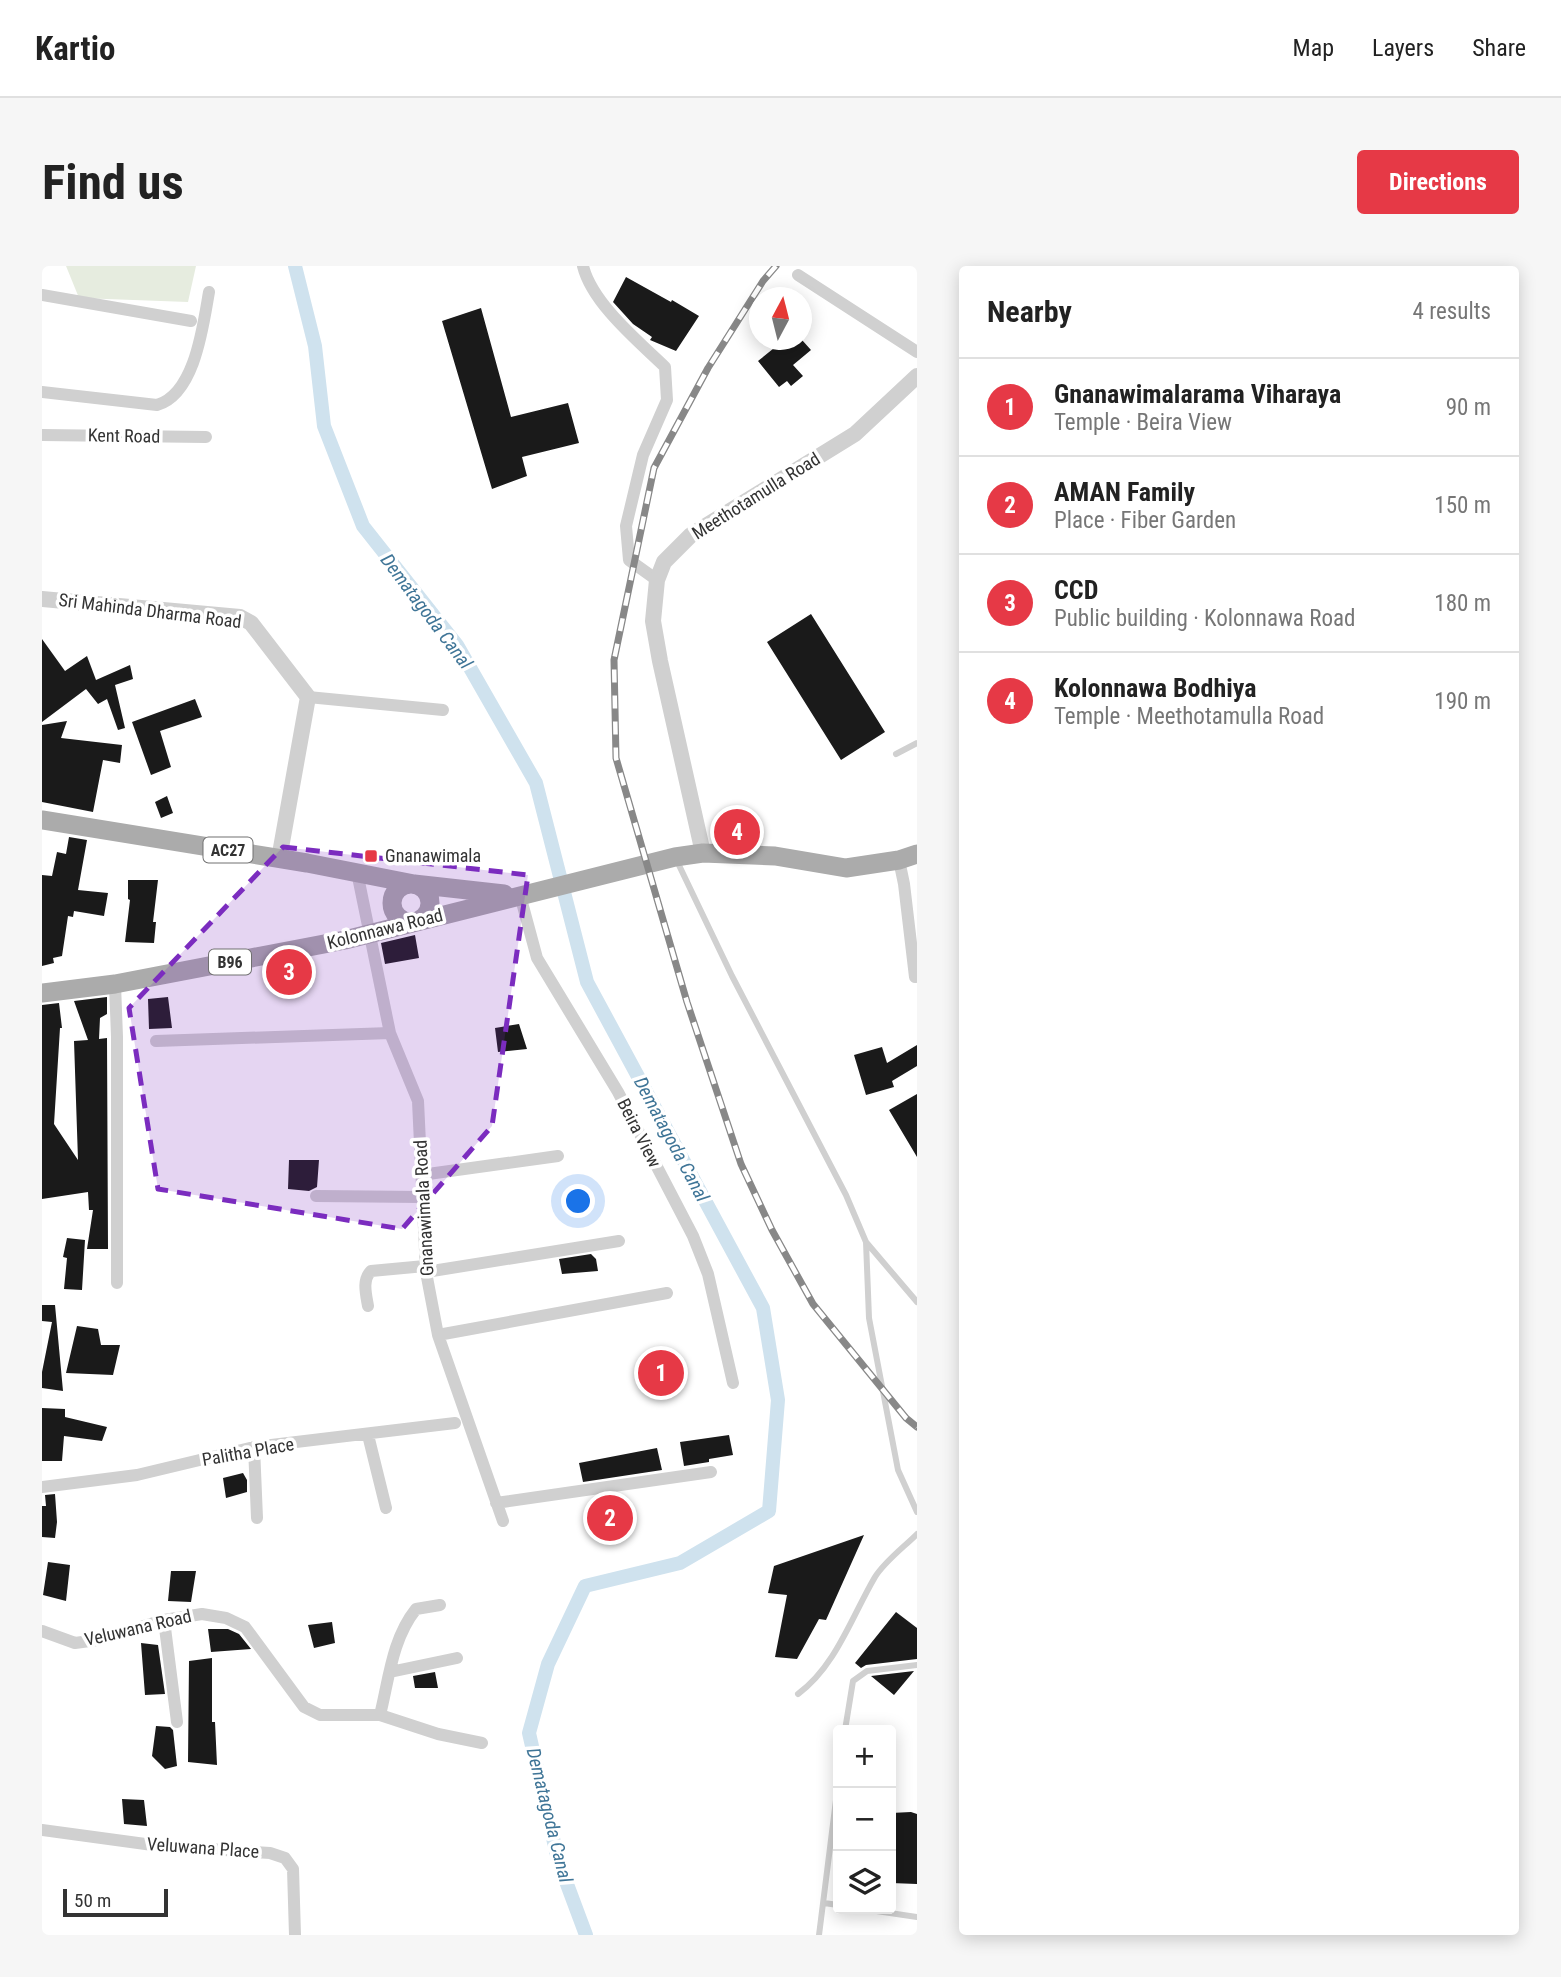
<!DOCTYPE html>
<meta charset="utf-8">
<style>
body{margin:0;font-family:"Roboto Condensed",sans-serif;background:#f6f6f6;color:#222}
.controls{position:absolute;right:21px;bottom:21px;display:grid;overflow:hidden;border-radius:7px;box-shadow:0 4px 18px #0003}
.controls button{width:63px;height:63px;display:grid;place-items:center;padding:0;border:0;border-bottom:2px solid #e0e0e0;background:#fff;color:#222;font:35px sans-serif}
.compass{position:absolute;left:707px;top:21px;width:63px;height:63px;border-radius:50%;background:#fff;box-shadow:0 4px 18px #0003;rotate:7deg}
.scale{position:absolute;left:21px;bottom:18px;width:105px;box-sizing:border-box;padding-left:7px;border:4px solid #333;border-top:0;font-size:19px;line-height:24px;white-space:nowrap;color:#333;-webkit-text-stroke:5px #fff;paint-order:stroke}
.you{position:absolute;left:537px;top:936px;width:24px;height:24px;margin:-18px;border:5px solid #fff;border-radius:50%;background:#1a73e8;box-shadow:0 0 0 10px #1a73e833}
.badge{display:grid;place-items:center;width:46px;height:46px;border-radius:50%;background:#e63946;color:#fff;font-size:23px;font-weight:700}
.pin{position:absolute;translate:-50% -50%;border:4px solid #fff;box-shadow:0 2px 7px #0006}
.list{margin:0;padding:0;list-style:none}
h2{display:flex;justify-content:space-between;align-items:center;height:91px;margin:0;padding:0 28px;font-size:30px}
h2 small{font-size:23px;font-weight:400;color:#767676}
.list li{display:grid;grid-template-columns:46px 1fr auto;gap:21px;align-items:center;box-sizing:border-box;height:98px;padding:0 28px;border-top:2px solid #e0e0e0}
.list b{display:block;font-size:26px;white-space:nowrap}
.list p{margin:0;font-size:23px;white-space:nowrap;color:#767676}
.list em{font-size:23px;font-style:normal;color:#767676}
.icon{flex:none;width:38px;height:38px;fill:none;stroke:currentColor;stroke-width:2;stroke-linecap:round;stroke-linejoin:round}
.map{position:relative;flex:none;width:875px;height:1669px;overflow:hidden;border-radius:7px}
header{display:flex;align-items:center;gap:42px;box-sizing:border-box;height:98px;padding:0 35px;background:#fff;border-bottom:2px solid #e0e0e0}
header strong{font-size:33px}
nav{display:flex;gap:38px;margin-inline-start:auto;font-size:24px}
.intro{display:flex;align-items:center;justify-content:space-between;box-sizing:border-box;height:168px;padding:0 42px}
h1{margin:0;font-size:49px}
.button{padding:18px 32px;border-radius:7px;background:#e63946;color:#fff;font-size:24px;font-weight:700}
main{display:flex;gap:42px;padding:0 42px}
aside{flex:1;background:#fff;border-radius:7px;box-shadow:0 4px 18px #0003}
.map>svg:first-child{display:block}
.green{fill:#e6ecdf}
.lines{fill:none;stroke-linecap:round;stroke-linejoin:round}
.canal{stroke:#cfe2ee;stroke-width:14}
.building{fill:#1a1a1a}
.service{stroke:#d0d0d0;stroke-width:6}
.minor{stroke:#d0d0d0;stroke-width:12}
.tertiary{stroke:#d0d0d0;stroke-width:16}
.primary{stroke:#ababab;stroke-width:19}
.rail-casing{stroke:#888;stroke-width:7}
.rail{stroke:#fff;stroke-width:4.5;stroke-dasharray:13;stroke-linecap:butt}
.marked{fill:#7b2cbf;fill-opacity:0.2;stroke:#7b2cbf;stroke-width:5;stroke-dasharray:14 9;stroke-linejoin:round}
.poi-dot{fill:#e63946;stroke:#fff;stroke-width:2.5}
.labels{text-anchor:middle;stroke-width:7;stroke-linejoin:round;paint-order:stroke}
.shield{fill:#fff;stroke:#707070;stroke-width:2}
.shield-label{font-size:16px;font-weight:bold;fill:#333}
.street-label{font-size:18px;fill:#333;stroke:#fff}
.poi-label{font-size:18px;fill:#333;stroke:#fff;text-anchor:start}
.water-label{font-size:19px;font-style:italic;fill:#3f7597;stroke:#fff}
</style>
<header>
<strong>Kartio</strong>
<nav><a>Map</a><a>Layers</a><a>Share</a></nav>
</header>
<div class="intro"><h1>Find us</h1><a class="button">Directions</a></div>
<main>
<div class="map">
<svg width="875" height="1669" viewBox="0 0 875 1669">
<rect width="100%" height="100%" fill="#fff"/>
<path class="green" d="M24 0H154L146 36 37 32Z"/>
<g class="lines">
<path class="canal" d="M253 0 273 80 282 160 321 260 415 379 494 517 545 716 721 1042 736 1134 727 1245 638 1297 543 1320 506 1398 487 1467 516 1594 544 1669"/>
</g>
<path class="building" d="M584 11 629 36 630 34 657 50 634 85 608 74 610 71 591 58 571 36Z
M439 42 469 151 526 137 537 177 480 191 485 210 450 223 400 55Z
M742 74H760L769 84 751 99 761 110 749 120 745 115 737 121 716 95Z
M769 348 843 466 799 494 725 376Z
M0 373 23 405 45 390 54 414 88 399 91 413 73 419 83 462 76 464 65 433 56 438 44 423 0 456Z
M153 433 160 451 118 465 129 501 109 509 90 456Z
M25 455 19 472 80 479 78 497 61 494 51 546 0 536V459Z
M125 530 131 547 119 552 113 536Z
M27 571 45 574 36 624 66 627 62 650 32 645 31 651 26 650 20 690 11 692 12 697 0 700V609L10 610 15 586 24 588Z
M86 614H116L111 656H114L112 677 83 676 88 634 86 633Z
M373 669 377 692 343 698 339 677Z
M65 731V748L58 752 57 773 65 772 66 983H45L51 944H47L46 926 0 933V739L17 737 20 762H18L12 858 36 894 32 775 46 774 32 735Z
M126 731 130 762 107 763 106 733Z
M477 758 485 783 456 786 453 762Z
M875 779V800L850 815 852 821 824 829 812 789 840 781 845 797Z
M875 828V891L847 844Z
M247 894H277L275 921 267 925 246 923Z
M25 972 43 974 40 1024 22 1023 25 992 21 991Z
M549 988 554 993 556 1005 520 1008 517 993Z
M0 1039H13L21 1125 0 1122V1106L10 1056 0 1055Z
M35 1060 56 1063 59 1079H78L71 1109 24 1107Z
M0 1142 23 1143V1151L65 1161 60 1175 22 1170 20 1195H0Z
M687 1169 691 1189 667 1193V1196L642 1200 638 1176Z
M615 1182 620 1204 541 1216 537 1197Z
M201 1207 205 1214V1226L184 1232 181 1212Z
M13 1228 15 1256 13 1272 0 1271V1240H4L3 1229Z
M571 1229 580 1273 564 1276 557 1231Z
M822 1269 784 1354 777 1353 755 1393 733 1391 745 1329 726 1327 732 1300Z
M6 1296 28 1299 24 1335 1 1329Z
M129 1305H154L149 1336 126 1335Z
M854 1346 875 1362V1393L824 1399 819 1402 813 1397Z
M290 1356 293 1377 272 1382 266 1359Z
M166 1363H186L197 1368 209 1383 169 1386Z
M99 1377 116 1379 123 1428 103 1429Z
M170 1392V1456H173L175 1499 146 1496 147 1395Z
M872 1405 852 1429 829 1410Z
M393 1406 396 1422H373L371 1410Z
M114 1460 128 1461 131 1464 135 1500 123 1503 110 1490Z
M80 1533 102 1534 105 1560 82 1558Z
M869 1546 875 1548V1618L849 1617V1547Z"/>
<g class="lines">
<path class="service" d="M854 488 875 477
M634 593 690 710 804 929 824 976 875 1036
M824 976 827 1052 856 1204 875 1246
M756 1428C794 1400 810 1350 833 1311 843 1295 862 1281 875 1268
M803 1464 811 1415 825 1405 875 1399
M782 1637 796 1639
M821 1643 875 1651
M777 1669 796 1518"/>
<path class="minor" d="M541 0C550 37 596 75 623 101L625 134 601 189 584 260 587 294 615 314
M756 9 875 86
M0 29 149 55
M0 126 115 139C153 128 161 60 167 26
M0 169 164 171
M266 431 401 444
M857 594 862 618 873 711
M315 606 348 767 376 835 384 1006 396 1069 461 1255
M478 629 495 692 576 826 651 970 666 1008 691 1117
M73 718 75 771V1017
M114 775 348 767
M379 909 516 890
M274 930 380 931
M384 1006 577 975
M326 1040C324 1028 320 1014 329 1005L383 1000
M396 1069 625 1027
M326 1169 344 1242
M212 1181 215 1252
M0 1221 95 1209 212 1181 413 1157
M454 1237 669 1206
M122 1354 135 1456
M0 1365 33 1377 55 1374 122 1354 160 1348 184 1352 203 1361 262 1441 278 1449H338L396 1468 440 1477
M348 1406 415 1392
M338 1449C347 1413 350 1373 374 1343L398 1339
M0 1564 118 1580 228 1587 243 1592 251 1603 253 1669"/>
<path class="tertiary" d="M0 333 198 351 209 357 266 431 237 593
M661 587 618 395 611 355 615 314 622 296 649 269 813 168 875 110"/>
<path class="primary" d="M0 554 265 597 372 618 462 628
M350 637a19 19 0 1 1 38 0a19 19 0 1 1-38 0Z
M0 727 73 718 303 674 633 591 661 587 733 590 804 602 857 594 875 588"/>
<defs>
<path id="rail" d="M734 0 721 15 666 102 612 202 572 394 574 492 645 736 699 898 730 964 771 1038 864 1152 875 1161"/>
</defs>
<use href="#rail" class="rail-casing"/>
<use href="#rail" class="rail"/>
</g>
<path class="marked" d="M241 581 486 609 450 860 360 963 116 923 87 742Z"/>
<rect class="poi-dot" x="322" y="583" width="14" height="14" rx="3.5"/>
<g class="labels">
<g class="shield">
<rect x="161.5" y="571.5" width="49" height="25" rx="5"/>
<rect x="167" y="683.5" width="42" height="25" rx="5"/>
</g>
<g class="shield-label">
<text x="186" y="590">AC27</text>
<text x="188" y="702">B96</text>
</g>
<g class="street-label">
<text transform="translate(82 170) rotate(1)" y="6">Kent Road</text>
<text transform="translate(714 230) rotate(-32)" y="6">Meethotamulla Road</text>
<text transform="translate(108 345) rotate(7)" y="6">Sri Mahinda Dharma Road</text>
<text transform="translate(343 663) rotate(-14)" y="6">Kolonnawa Road</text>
<text transform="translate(597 867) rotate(63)" y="6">Beira View</text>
<text transform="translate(382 942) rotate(-93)" y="6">Gnanawimala Road</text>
<text transform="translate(206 1186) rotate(-10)" y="6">Palitha Place</text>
<text transform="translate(96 1362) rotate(-13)" y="6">Veluwana Road</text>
<text transform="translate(161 1582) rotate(4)" y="6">Veluwana Place</text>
</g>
<g class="poi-label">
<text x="343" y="596">Gnanawimala</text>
</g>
<g class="water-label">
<text transform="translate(385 345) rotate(53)" y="7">Dematagoda Canal</text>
<text transform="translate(630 873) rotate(62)" y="7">Dematagoda Canal</text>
<text transform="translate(508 1549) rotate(76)" y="7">Dematagoda Canal</text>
</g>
</g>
</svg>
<div class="controls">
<button>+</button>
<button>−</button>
<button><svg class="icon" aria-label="layers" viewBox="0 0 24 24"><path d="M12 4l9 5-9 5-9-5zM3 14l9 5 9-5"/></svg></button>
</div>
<svg class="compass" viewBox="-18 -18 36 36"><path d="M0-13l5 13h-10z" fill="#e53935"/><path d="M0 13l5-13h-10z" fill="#767676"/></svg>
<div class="scale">50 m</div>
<div class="you"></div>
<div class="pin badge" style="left:619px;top:1107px">1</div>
<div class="pin badge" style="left:568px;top:1252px">2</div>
<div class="pin badge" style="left:247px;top:706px">3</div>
<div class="pin badge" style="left:695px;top:566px">4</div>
</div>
<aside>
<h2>Nearby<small>4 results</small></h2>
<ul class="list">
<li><span class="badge">1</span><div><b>Gnanawimalarama Viharaya</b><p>Temple · Beira View</p></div><em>90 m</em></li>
<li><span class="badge">2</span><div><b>AMAN Family</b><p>Place · Fiber Garden</p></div><em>150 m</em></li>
<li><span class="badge">3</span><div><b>CCD</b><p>Public building · Kolonnawa Road</p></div><em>180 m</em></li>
<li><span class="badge">4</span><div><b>Kolonnawa Bodhiya</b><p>Temple · Meethotamulla Road</p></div><em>190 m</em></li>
</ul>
</aside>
</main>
